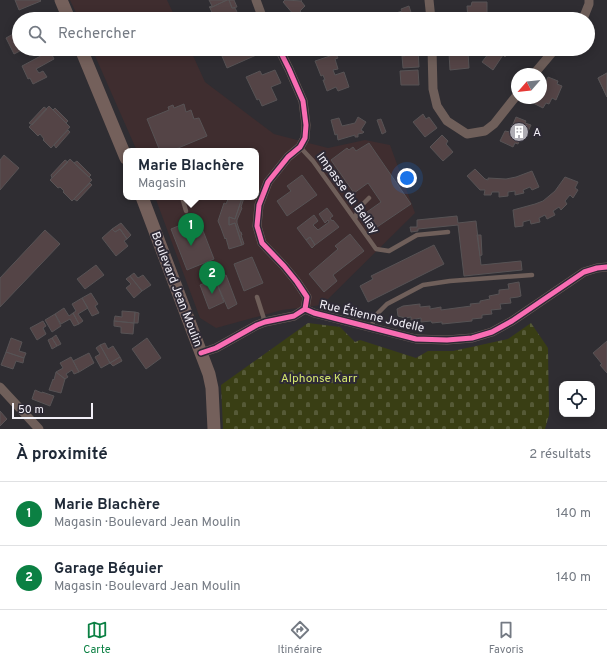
<!DOCTYPE html>
<html lang="fr">
<meta charset="utf-8">
<style>
body{margin:0;font-family:Overpass,sans-serif;background:#f6f6f7;color:#1f2937}
.controls{position:absolute;right:12px;bottom:12px;display:grid;overflow:hidden;border-radius:8px;box-shadow:0 2px 10px #0003}
.controls button{width:36px;height:36px;display:grid;place-items:center;padding:0;border:0;border-bottom:1px solid #e0e1e3;background:#fff;color:#1f2937;font:20px sans-serif}
.compass{position:absolute;left:511px;top:68px;width:36px;height:36px;border-radius:50%;background:#fff;box-shadow:0 2px 10px #0003;rotate:242deg}
.scale{position:absolute;left:12px;bottom:10px;width:81px;box-sizing:border-box;padding-left:4px;border:2px solid #f3f0f8;border-top:0;font-size:11px;line-height:14px;white-space:nowrap;color:#f3f0f8;-webkit-text-stroke:3px #2e2a35;paint-order:stroke}
.you{position:absolute;left:407px;top:178px;width:14px;height:14px;margin:-10px;border:3px solid #fff;border-radius:50%;background:#1a73e8;box-shadow:0 0 0 6px #1a73e833}
.badge{display:grid;place-items:center;width:26px;height:26px;border-radius:50%;background:#0b8043;color:#fff;font-size:13px;font-weight:700}
.pin{position:absolute;translate:-50% -33px;filter:drop-shadow(0 1px 2px #0008)}
.pin::after{content:'';position:absolute;top:21px;width:14px;height:12px;background:inherit;clip-path:polygon(0 0,100% 0,50% 100%)}
.popup{position:absolute;left:123px;top:148px;width:136px;height:52px;box-sizing:border-box;display:grid;place-content:center;border-radius:8px;background:#fff;filter:drop-shadow(0 1px 3px #0005);font-size:13px;white-space:nowrap;color:#747a83}
.popup b{font-size:15px;color:#1f2937}
.popup::after{content:'';position:absolute;left:50%;top:100%;margin-left:-8px;border:8px solid transparent;border-top-color:#fff}
.list{margin:0;padding:0;list-style:none}
h2{display:flex;justify-content:space-between;align-items:center;height:52px;margin:0;padding:0 16px;font-size:17px}
h2 small{font-size:13px;font-weight:400;color:#747a83}
.list li{display:grid;grid-template-columns:26px 1fr auto;gap:12px;align-items:center;box-sizing:border-box;height:64px;padding:0 16px;border-top:1px solid #e0e1e3}
.list b{display:block;font-size:15px;white-space:nowrap}
.list p{margin:0;font-size:13px;white-space:nowrap;color:#747a83}
.list em{font-size:13px;font-style:normal;color:#747a83}
.icon{flex:none;width:22px;height:22px;fill:none;stroke:currentColor;stroke-width:2;stroke-linecap:round;stroke-linejoin:round}
.map{position:relative;flex:none;width:607px;height:429px;overflow:hidden}
.search{position:absolute;background:#fff;box-shadow:0 2px 10px #0003;left:12px;right:12px;top:12px;height:44px;display:flex;align-items:center;gap:10px;box-sizing:border-box;padding:0 14px;border-radius:22px;color:#747a83;font-size:15px}
.sheet{height:180px;background:#fff}
nav{display:flex;justify-content:space-around;align-items:center;box-sizing:border-box;height:56px;border-top:1px solid #e0e1e3;background:#fff;font-size:11px;color:#747a83}
nav a{display:grid;justify-items:center;gap:2px}
nav .on{color:#0b8043}
.map>svg:first-child{display:block}
.commercial{fill:#3f2d2f}
.cemetery{fill:url(#cemetery-stones)}
.building{fill:#544446;stroke:#575355}
.lines{fill:none;stroke-linecap:round;stroke-linejoin:round}
.lane{stroke:#6f5f5a;stroke-width:4.5}
.street{stroke:#6f5f5a;stroke-width:9}
.secondary{stroke:#74605b;stroke-width:13}
.cycleway-casing{stroke:#2e2a35;stroke-width:8}
.cycleway{stroke:#f96db3;stroke-width:5}
.labels{text-anchor:middle;stroke-width:4;stroke-linejoin:round;paint-order:stroke}
.poi-label{font-size:12px;fill:#f3f0f8;stroke:#2e2a35;text-anchor:start}
.street-label{font-size:12px;fill:#f3f0f8;stroke:#2e2a35}
.park-label{font-size:12px;fill:#d3e56e;stroke:#2e2a35}
</style>
<div class="map">
<svg width="607" height="429" viewBox="0 0 607 429">
<defs>
<pattern id="cemetery-stones" width="16" height="16" patternUnits="userSpaceOnUse"><rect width="16" height="16" fill="#393e14"/><path d="M2 7V4a2 2 0 0 1 4 0v3zM10 15v-3a2 2 0 0 1 4 0v3z" fill="#565a37"/></pattern>
</defs>
<rect width="100%" height="100%" fill="#2f2d32"/>
<path class="commercial" d="M70 0H167L176 19H79Z
M92 49H190L205 82 274 134 328 148 365 140 390 145 415 213 322 305 282 310 216 328 200 318 155 197H256V151H137Z"/>
<path class="cemetery" d="M308 323 340 327 355 342 360 340 416 358 428 351H453L508 339 531 323 548 348 549 415 545 429H223L221 385Z"/>
<path class="building" d="M15 0H40L41 1 19 10Z
M209 0H227L210 8 209 7 212 6Z
M227 0H229L232 8H235L239 16 232 19H215L210 8Z
M229 0H234L237 7 232 8Z
M285 0 302 1H301L305 6 300 11 303 14 297 19H293L292 17 294 15 283 2Z
M472 2H487V13H482V19H468L467 6H471Z
M409 6 413 19H394L393 14 402 11 401 9Z
M13 34 15 37 19 35V49H21L22 50 14 54 6 38Z
M219 49H259L261 53 227 68Z
M418 49 419 67 403 68 402 56H405V50Z
M492 49H511L505 57 503 55 493 70 482 62Z
M50 51 54 59 36 69 39 73 43 71 47 77 33 84 30 78 28 79 22 66Z
M468 52 469 68 450 70 449 53Z
M336 54 338 58 335 59 338 69 333 70 335 75 344 72 349 87 338 91 336 87 327 91 323 80H325L323 75 321 76 315 61Z
M275 70 281 83 271 87 277 100 262 106 259 99 257 100 246 77 260 71 262 75Z
M418 70 419 85H401L400 71Z
M607 73V97L598 78Z
M607 73V97L598 78Z
M548 77 558 81 557 84 562 86 556 100 552 98 549 104 546 103 543 108 531 102 533 98H541V92Z
M184 104 186 112 191 110 194 119 199 118 207 136 171 151H160L147 119 169 110 168 107 173 105 174 108Z
M49 106 70 127 51 148 43 140 44 139 40 134 38 136 29 127Z
M44 107 47 109 32 125 29 123Z
M55 108 68 121 66 123 53 110Z
M423 114 426 119 429 117 437 128 425 137 413 122Z
M358 117 366 122 361 130 364 132 363 133 358 134V137H355V135L338 140 337 134 335 135 331 120 339 118 342 126 355 123Z
M516 117 526 121 525 123 531 125 525 138 521 137 518 144 515 143 513 147 500 141 505 131 510 132Z
M381 119 386 132 382 134 377 120Z
M68 130 70 132 56 148 54 145Z
M442 135 448 141 446 144 453 152 443 161 430 147Z
M369 143 411 204 377 227 367 212 381 202 368 183 354 193 331 160 347 148 349 150 353 147 356 151Z
M4 155 19 168 0 190V160Z
M70 159 92 180 72 201 63 192 64 191 60 187 58 188 50 180Z
M65 160 68 162 52 178 51 175Z
M77 161 91 175 89 177 74 163Z
M475 169 485 179 488 180V178L506 179 516 177 532 171 539 187 532 190 530 187 523 190 524 193 515 195V191L508 192V196L499 197V192H492L491 195H484L485 190H480L467 176Z
M302 175 317 195 287 216 277 201 291 191 287 186Z
M565 177 578 182 575 188 578 190 573 198 570 195 565 201 567 204 561 210 559 207 553 211 555 215 547 219 545 215 539 218 540 222 531 224 530 220 523 222V226L515 227 513 210 535 204 543 201 555 191Z
M90 183 92 185 77 201 74 199Z
M229 197 242 198 235 219 229 217V225L235 223 242 245 229 249 226 238 225 239 221 228 218 221 224 203 226 204Z
M242 198H244L241 207 242 208 237 220V223L240 232H241L242 235H241L244 244 242 245 235 223 229 225V217L235 219Z
M327 208 333 216 330 218 332 221 333 220 339 227 315 245 310 237 306 240 297 228 314 215 318 221 313 225 318 230 329 222 328 220 325 223 319 214Z
M457 216 458 223 476 221 481 265 521 261 522 270 464 276 458 225 418 229V231L411 232 410 227H417V220Z
M198 218 214 259 187 270 171 229Z
M121 223 131 235 127 239 120 229 115 232 112 229Z
M112 229 115 232 120 229 127 239 124 241 128 246 116 256 102 238Z
M45 230 60 244 0 307V278Z
M350 234 364 251 333 275 337 281 324 292 309 274 338 249 335 246Z
M477 235H481L482 255 480 256Z
M310 237 315 245 312 248 306 240Z
M434 245 444 264 368 302 360 286 373 279 371 276Z
M252 257 263 283 244 291 234 264Z
M96 265 104 275 85 289 77 279Z
M134 273 138 278 143 275 151 285 142 291 130 276Z
M226 275 237 304 228 309 215 279Z
M130 276 142 291 134 298 126 288 131 284 126 279Z
M215 279 224 302 209 309 200 285Z
M519 282 521 296 518 297 510 298 511 303 500 304 501 309 491 310 492 314 482 315V318L472 319V321L442 324V322L432 323 431 321 421 322V318L411 320V317L405 318 398 316 397 309 403 306 420 304V307L430 306V309L441 307V310L471 306 470 304 480 303V301L490 299 489 296 499 294V290L509 289 508 284Z
M91 293 98 304 95 306 99 313 92 316 82 298Z
M82 298 88 308 78 314 83 321 79 324 73 313 76 311 72 304Z
M64 308 69 316 73 313 79 324 74 326 70 319 61 324 55 314Z
M122 311 135 312 134 323 114 321 115 316 122 317Z
M135 312 139 313 138 323H134Z
M55 314 61 326 52 332 45 320Z
M43 321 46 326 43 328 46 334 37 340 30 328Z
M114 321 134 323 133 334 121 333V327L114 326Z
M56 335 61 344 57 346 52 338Z
M11 338 22 342 19 351 26 353 24 358 6 352Z
M52 338 57 346 52 349 48 340Z
M147 338 161 358 146 369 132 349Z
M607 341V373L600 365 602 364 593 353Z
M105 343 108 349 113 346 120 357 110 363 100 345Z
M100 345 110 363 101 368 95 357 100 354 96 348Z
M6 352 24 358 23 363 16 361 13 369 1 365Z
M89 353 94 363 79 372 73 361Z
M71 357 79 372 74 374 72 370 66 374 68 377 65 379 56 372 63 368 60 363Z
M120 357 122 361 113 366 110 363Z
M56 372 65 379 61 393 49 390 53 379 54 380Z
M35 390 42 393V392L54 396 50 406 32 399Z
M0 411 7 419 0 426Z"/>
<g class="lines">
<path class="lane" d="M300 147 313 161 376 249 389 251 417 235 448 232
M182 197 186 211
M355 219 358 209 369 198
M257 297 265 322
M371 327 376 315 387 304 423 285 450 281 532 275"/>
<path class="street" d="M256 0 263 19
M429 0 431 19
M583 19 589 4V0
M432 49 433 89 437 106 447 121 467 134 485 131 494 124 517 95
M534 74 555 49
M305 309 314 313 416 339 447 340 472 338 492 332 512 321 584 272 597 268 607 267
M201 353 216 348 257 325 265 322 294 316 305 309 307 297 297 282 284 266 262 243 257 226 259 205 268 182 288 157 300 147 305 138 306 125 303 101 289 69 279 49
M0 387 39 429"/>
<path class="secondary" d="M61 0 69 19
M81 49 126 158
M142 197 209 374 212 388 214 429"/>
<defs>
<path id="cycleway" d="M305 309 314 313 416 339 447 340 472 338 492 332 512 321 584 272 597 268 607 267
M201 353 216 348 257 325 265 322 294 316 305 309 307 297 297 282 284 266 262 243 257 226 259 205 268 182 288 157 300 147 305 138 306 125 303 101 289 69 279 49"/>
</defs>
<use href="#cycleway" class="cycleway-casing"/>
<use href="#cycleway" class="cycleway"/>
</g>
<defs>
<symbol id="building-disc" viewBox="-11 -11 22 22"><circle r="9.5" fill="#aeacb3" stroke="#2e2a35"/><path d="M-4-6H4V6H1V3H-1V6H-4ZM-2.5-4.3h1.7v1.8h-1.7ZM.8-4.3h1.7v1.8H.8ZM-2.5-1h1.7V.8h-1.7ZM.8-1h1.7V.8H.8Z" fill="#fff"/></symbol>
</defs>
<g fill-rule="evenodd">
<use href="#building-disc" x="508" y="121" width="22" height="22"/>
</g>
<g class="labels">
<g class="poi-label">
<text x="533" y="136">A</text>
</g>
<g class="street-label">
<text transform="translate(348 193) rotate(54)" y="4">Impasse du Bellay</text>
<text transform="translate(177 289) rotate(69)" y="4">Boulevard Jean Moulin</text>
<text transform="translate(372 316) rotate(13)" y="4">Rue Étienne Jodelle</text>
</g>
<g class="park-label">
<text x="319" y="382">Alphonse Karr</text>
</g>
</g>
</svg>
<div class="controls">
<button><svg class="icon" aria-label="locate" viewBox="0 0 24 24"><circle cx="12" cy="12" r="6"/><path d="M12 2v4M12 18v4M2 12h4M18 12h4"/></svg></button>
</div>
<svg class="compass" viewBox="-18 -18 36 36"><path d="M0-13l5 13h-10z" fill="#e53935"/><path d="M0 13l5-13h-10z" fill="#747a83"/></svg>
<div class="scale">50 m</div>
<div class="you"></div>
<div class="pin badge" style="left:191px;top:246px">1</div>
<div class="popup"><b>Marie Blachère</b>Magasin</div>
<div class="pin badge" style="left:212px;top:294px">2</div>
<div class="search"><svg class="icon" aria-label="search" viewBox="0 0 24 24"><circle cx="10" cy="10" r="6"/><path d="M15 15l6 6"/></svg>Rechercher</div>
</div>
<section class="sheet">
<h2>À proximité<small>2 résultats</small></h2>
<ul class="list">
<li><span class="badge">1</span><div><b>Marie Blachère</b><p>Magasin · Boulevard Jean Moulin</p></div><em>140 m</em></li>
<li><span class="badge">2</span><div><b>Garage Béguier</b><p>Magasin · Boulevard Jean Moulin</p></div><em>140 m</em></li>
</ul>
</section>
<nav>
<a class="on"><svg class="icon" aria-label="map" viewBox="0 0 24 24"><path d="M3 6l6-2 6 2 6-2v14l-6 2-6-2-6 2zM9 4v14M15 6v14"/></svg>Carte</a>
<a><svg class="icon" aria-label="directions" viewBox="0 0 24 24"><path d="M12 3l9 9-9 9-9-9zM9 14v-3h6M13 9l2 2-2 2"/></svg>Itinéraire</a>
<a><svg class="icon" aria-label="saved" viewBox="0 0 24 24"><path d="M7 4h10v16l-5-4-5 4z"/></svg>Favoris</a>
</nav>
